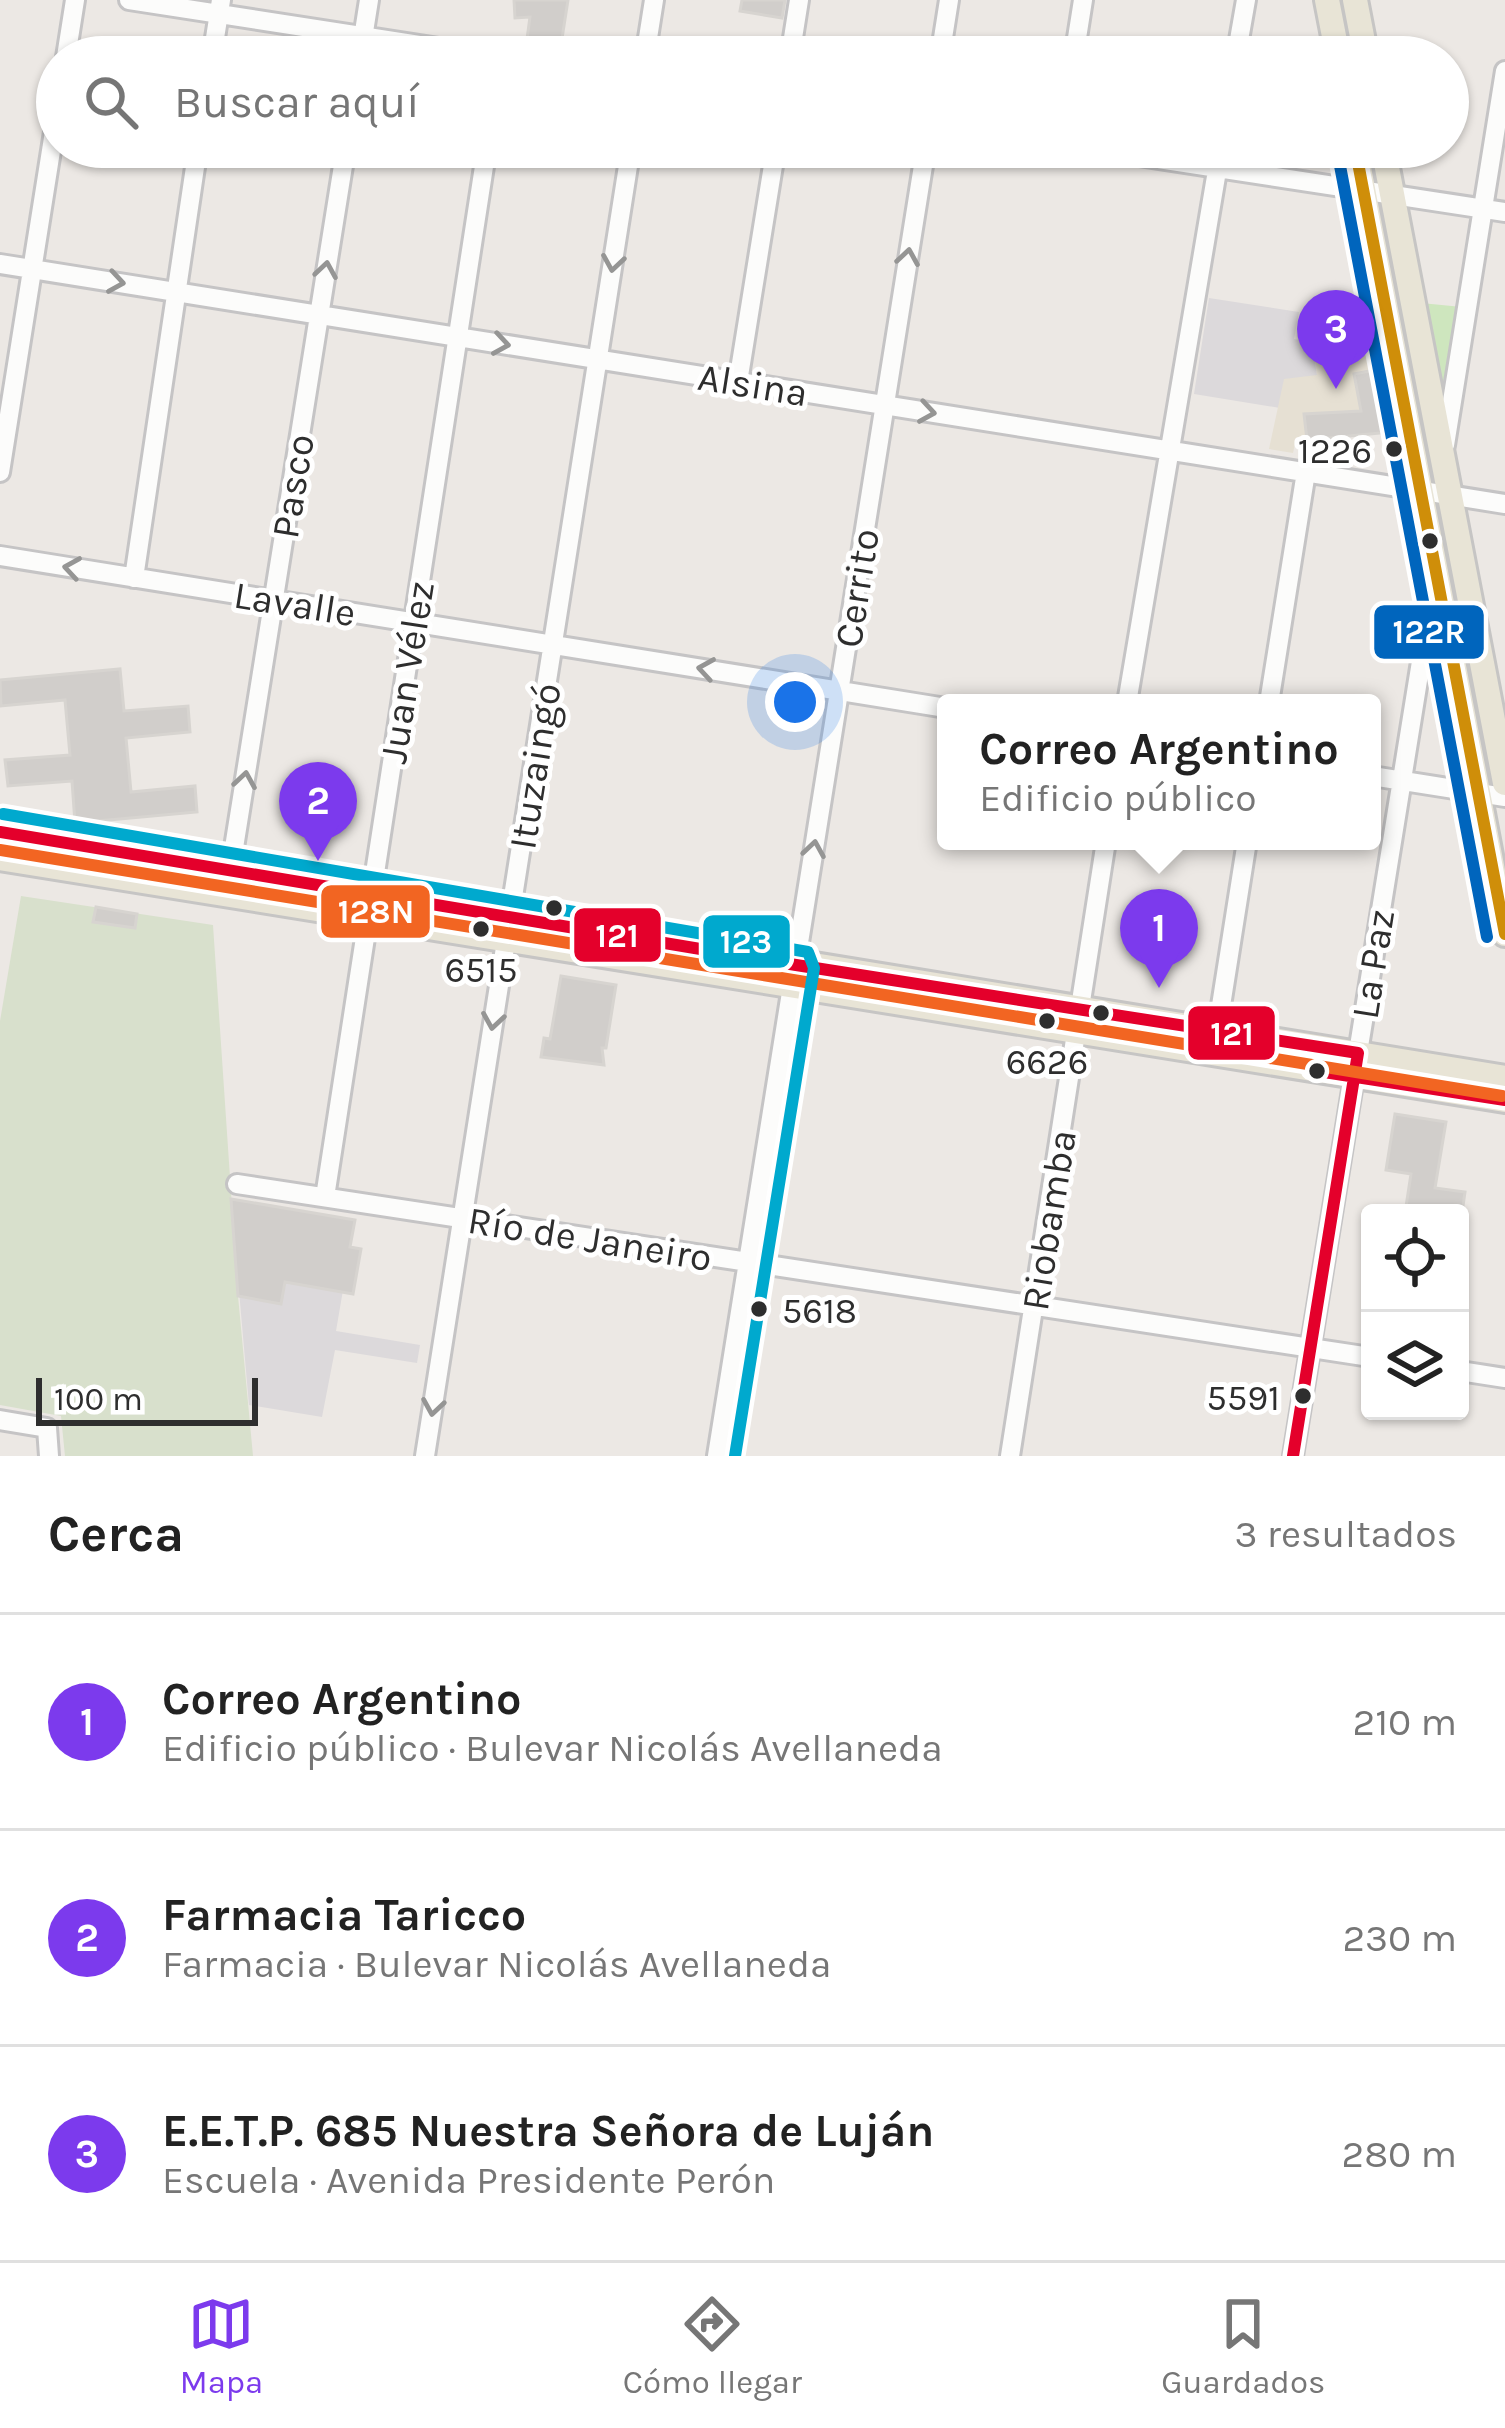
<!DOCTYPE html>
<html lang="es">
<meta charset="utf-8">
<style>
body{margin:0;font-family:Karla,sans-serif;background:#f2f2f2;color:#222}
.controls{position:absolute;right:36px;bottom:36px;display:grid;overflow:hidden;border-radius:12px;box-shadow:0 3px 9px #0004}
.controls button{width:108px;height:108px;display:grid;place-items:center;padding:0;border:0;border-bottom:3px solid #e0e0e0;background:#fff;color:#222;font:60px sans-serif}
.scale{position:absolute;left:36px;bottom:30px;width:222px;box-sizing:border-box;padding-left:12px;border:6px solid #2e2e2e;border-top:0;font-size:33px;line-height:42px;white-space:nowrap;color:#2e2e2e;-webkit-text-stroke:9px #fff;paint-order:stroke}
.you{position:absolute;left:795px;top:702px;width:42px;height:42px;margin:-30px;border:9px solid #fff;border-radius:50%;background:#1a73e8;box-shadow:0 0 0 18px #1a73e833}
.badge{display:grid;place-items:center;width:78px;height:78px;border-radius:50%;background:#7c3aed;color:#fff;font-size:39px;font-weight:700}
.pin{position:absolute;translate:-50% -99px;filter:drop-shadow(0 3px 6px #0008)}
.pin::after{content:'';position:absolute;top:63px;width:42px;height:36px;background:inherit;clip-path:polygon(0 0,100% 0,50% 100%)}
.popup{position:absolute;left:937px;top:694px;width:444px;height:156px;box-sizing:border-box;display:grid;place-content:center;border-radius:12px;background:#fff;filter:drop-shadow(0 3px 9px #0005);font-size:39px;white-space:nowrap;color:#767676}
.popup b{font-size:45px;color:#222}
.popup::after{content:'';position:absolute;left:50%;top:100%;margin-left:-24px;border:24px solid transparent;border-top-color:#fff}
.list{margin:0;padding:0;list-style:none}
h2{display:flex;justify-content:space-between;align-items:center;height:156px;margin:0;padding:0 48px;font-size:51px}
h2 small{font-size:39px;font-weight:400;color:#767676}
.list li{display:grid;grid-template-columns:78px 1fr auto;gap:36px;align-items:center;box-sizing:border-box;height:216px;padding:0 48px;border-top:3px solid #e0e0e0}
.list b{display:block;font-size:45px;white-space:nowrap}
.list p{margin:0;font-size:39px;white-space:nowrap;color:#767676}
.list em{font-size:39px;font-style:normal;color:#767676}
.icon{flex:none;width:66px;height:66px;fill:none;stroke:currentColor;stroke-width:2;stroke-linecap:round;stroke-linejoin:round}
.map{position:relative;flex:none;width:1505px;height:1456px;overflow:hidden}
.search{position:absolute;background:#fff;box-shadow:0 3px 9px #0004;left:36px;right:36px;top:36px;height:132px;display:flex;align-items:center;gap:30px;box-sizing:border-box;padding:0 42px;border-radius:66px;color:#767676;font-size:45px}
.sheet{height:804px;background:#fff}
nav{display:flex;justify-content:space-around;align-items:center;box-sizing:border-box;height:168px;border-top:3px solid #e0e0e0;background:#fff;font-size:33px;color:#767676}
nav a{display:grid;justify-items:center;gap:6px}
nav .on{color:#7c3aed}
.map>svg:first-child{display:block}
.industrial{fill:#dcd9db}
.education{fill:#e6e0d3}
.green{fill:#cee6be}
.cemetery{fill:#d8e0cc}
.building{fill:#d1cecb;stroke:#d7d4d0;stroke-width:3}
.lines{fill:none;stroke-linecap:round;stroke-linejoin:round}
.minor-casing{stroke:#c5c4c5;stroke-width:24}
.major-casing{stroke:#c6c5c4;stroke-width:30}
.minor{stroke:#fcfcfb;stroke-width:18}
.major{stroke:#e8e4d6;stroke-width:24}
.bus-1-casing{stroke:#fff;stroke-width:21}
.bus-2-casing{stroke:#fff;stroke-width:21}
.bus-3-casing{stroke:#fff;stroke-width:21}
.bus-4-casing{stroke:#fff;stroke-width:21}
.bus-5-casing{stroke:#fff;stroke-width:21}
.bus-1{stroke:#e4002b;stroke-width:12}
.bus-2{stroke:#f26522;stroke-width:12}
.bus-3{stroke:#cf8e09;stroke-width:12}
.bus-4{stroke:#0065bd;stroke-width:12}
.bus-5{stroke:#00a9ce;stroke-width:12}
.oneway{stroke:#959594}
.bus-dot{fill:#2e2e2e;stroke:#fff;stroke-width:4.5}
.labels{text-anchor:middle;stroke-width:10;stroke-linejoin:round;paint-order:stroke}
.bus-label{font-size:36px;fill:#2e2e2e;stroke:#fff;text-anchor:end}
.street-label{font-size:39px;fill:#2e2e2e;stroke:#fff}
.line-badge{stroke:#fff;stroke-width:4.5}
.badge-label{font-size:33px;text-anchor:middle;font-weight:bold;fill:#fff}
</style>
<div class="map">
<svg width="1505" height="1456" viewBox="0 0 1505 1456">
<rect width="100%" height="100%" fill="#ece8e4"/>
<path class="industrial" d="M1209 298 1299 312 1294 339 1312 342 1317 375 1280 408 1194 394Z
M231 1199 355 1220 336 1331 420 1345 417 1363 335 1350 322 1417 249 1405Z"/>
<path class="education" d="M1374 337 1391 432 1296 439 1293 453 1269 449 1284 379 1317 375 1312 342H1322L1323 346Z"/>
<path class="green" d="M1421 303 1462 307 1443 417Z"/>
<path class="cemetery" d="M21 896 213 925 238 1296 253 1456H65L61 1416 0 1405V1021Z"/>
<path class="building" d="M514 0H568L561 45 527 39 530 17 515 18Z
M742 0H785L782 18 740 11Z
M1380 369 1391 432 1307 440 1304 414 1361 411 1354 374Z
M120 669 124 711 188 706 190 732 126 738 131 792 195 786 197 812 75 823 72 781 8 786 5 760 70 755 65 700 1 706 0 680Z
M96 907 137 914 135 928 93 922Z
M561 976 616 985 606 1048H602L604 1065 541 1057 544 1038 550 1039Z
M1395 1114 1446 1122 1435 1188 1465 1192 1462 1213H1405L1411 1174 1386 1170Z
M231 1199 355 1220 350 1247 361 1249 353 1294 285 1282 281 1304 238 1296Z"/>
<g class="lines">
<defs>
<path id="minor" d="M129 0 497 57
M66 57 75 0
M212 57 221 0
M360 57 369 0
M645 57 654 0
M790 57 799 0
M940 57 949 0
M1074 57 1083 0
M1236 57 1246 0
M1080 147 1505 212
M0 264 1505 504
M738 382 776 147
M1445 445 1505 71
M0 472 57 113
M0 556 946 708
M134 578 198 147
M1127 703 1221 147
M1269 703 1306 472
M1372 776 1505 797
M229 879 346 147
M1217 1031 1247 841
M237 1184 1370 1357
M325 1197 487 147
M1460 1371 1505 1378
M0 1420 47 1428 49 1456
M425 1456 631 147
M717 1456 926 147
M1010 1456 1106 841
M1293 1456 1424 643 1433 630 1446 624"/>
<path id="major" d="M1327 0 1338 57
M1355 0 1366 57
M1355 147 1505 934
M1383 147 1505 783
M0 832 1505 1078
M0 858 1505 1100"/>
</defs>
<use href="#minor" class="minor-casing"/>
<use href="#major" class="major-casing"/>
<use href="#minor" class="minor"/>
<use href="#major" class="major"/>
<defs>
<path id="bus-1" d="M0 832 796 965 1358 1053 1293 1456
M1311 1070 1505 1100"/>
<path id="bus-2" d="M0 850 1502 1096"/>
<path id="bus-3" d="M1355 147 1505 934"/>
<path id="bus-4" d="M1337 150 1487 937"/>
<path id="bus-5" d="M3 814 808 952 814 968 735 1456"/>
</defs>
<use href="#bus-1" class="bus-1-casing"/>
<use href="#bus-2" class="bus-2-casing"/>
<use href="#bus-3" class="bus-3-casing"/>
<use href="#bus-4" class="bus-4-casing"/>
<use href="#bus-5" class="bus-5-casing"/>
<use href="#bus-1" class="bus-1"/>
<use href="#bus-2" class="bus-2"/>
<use href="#bus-3" class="bus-3"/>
<use href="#bus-4" class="bus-4"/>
<use href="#bus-5" class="bus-5"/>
</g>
<defs><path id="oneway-chevron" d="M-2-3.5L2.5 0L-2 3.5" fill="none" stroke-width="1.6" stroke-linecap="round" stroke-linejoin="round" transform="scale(3)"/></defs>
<g class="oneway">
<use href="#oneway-chevron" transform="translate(908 257) rotate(-81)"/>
<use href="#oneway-chevron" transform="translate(613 263) rotate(99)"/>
<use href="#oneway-chevron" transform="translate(326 270) rotate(-81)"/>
<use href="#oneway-chevron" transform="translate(116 282) rotate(9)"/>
<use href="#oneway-chevron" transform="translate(501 344) rotate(9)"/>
<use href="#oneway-chevron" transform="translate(927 412) rotate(9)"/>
<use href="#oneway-chevron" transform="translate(72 568) rotate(-171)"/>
<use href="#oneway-chevron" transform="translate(706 669) rotate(-171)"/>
<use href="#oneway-chevron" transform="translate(245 780) rotate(-81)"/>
<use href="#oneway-chevron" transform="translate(814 849) rotate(-81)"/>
<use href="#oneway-chevron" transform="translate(493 1021) rotate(99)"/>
<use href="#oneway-chevron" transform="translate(433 1407) rotate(99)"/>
</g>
<g class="bus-dot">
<circle cx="1394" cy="449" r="10"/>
<circle cx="1430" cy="541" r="10"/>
<circle cx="554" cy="908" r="10"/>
<circle cx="481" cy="929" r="10"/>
<circle cx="1101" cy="1013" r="10"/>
<circle cx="1047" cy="1021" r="10"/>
<circle cx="1317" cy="1071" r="10"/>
<circle cx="759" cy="1309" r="10"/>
<circle cx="1303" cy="1396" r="10"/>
</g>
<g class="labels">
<g class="bus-label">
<text x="1372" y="463">1226</text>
<text x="481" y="982" text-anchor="middle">6515</text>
<text x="1047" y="1074" text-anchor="middle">6626</text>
<text x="782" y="1323" text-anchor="start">5618</text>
<text x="1280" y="1410">5591</text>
</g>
<g class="street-label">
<text transform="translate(753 384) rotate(9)" y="14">Alsina</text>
<text transform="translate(292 486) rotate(-81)" y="14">Pasco</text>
<text transform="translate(856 588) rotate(-81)" y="14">Cerrito</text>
<text transform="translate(295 603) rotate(9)" y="14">Lavalle</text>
<text transform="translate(406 672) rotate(-81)" y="14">Juan Vélez</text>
<text transform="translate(534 766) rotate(-81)" y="14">Ituzaingó</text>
<text transform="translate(1372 964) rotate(-81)" y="14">La Paz</text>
<text transform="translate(1048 1220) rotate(-81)" y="14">Riobamba</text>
<text transform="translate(590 1238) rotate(9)" y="14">Río de Janeiro</text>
</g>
</g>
<g class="line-badge">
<rect x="1372" y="603" width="114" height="58" rx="12" fill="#0065bd"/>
<rect x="319" y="883" width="113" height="57" rx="12" fill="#f26522"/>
<rect x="572" y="906" width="91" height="58" rx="12" fill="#e4002b"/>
<rect x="701" y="913" width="91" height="57" rx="12" fill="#00a9ce"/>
<rect x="1186" y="1004" width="91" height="58" rx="12" fill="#e4002b"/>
</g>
<g class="badge-label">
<text x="1429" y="643">122R</text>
<text x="376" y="923">128N</text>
<text x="617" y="947">121</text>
<text x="746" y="953">123</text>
<text x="1232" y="1045">121</text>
</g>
</svg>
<div class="controls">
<button><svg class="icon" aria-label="locate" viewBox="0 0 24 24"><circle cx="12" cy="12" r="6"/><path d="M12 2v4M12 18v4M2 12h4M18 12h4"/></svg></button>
<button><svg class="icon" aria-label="layers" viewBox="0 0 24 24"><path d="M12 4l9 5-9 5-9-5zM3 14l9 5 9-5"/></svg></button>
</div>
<div class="scale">100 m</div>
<div class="you"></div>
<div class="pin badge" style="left:1159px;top:988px">1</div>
<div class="popup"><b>Correo Argentino</b>Edificio público</div>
<div class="pin badge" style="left:318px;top:861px">2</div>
<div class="pin badge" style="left:1336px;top:389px">3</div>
<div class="search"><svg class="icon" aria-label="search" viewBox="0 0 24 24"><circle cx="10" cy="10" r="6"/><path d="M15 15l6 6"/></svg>Buscar aquí</div>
</div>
<section class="sheet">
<h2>Cerca<small>3 resultados</small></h2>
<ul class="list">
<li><span class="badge">1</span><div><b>Correo Argentino</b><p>Edificio público · Bulevar Nicolás Avellaneda</p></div><em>210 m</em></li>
<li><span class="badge">2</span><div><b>Farmacia Taricco</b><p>Farmacia · Bulevar Nicolás Avellaneda</p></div><em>230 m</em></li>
<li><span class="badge">3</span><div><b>E.E.T.P. 685 Nuestra Señora de Luján</b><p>Escuela · Avenida Presidente Perón</p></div><em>280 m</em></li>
</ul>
</section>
<nav>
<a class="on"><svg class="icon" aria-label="map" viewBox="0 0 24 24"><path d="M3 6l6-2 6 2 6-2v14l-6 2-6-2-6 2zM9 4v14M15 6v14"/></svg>Mapa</a>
<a><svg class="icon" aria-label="directions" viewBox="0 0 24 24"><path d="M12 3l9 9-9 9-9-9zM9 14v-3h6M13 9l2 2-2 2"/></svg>Cómo llegar</a>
<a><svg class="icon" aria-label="saved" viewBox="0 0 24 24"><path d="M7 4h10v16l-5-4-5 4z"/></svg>Guardados</a>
</nav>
